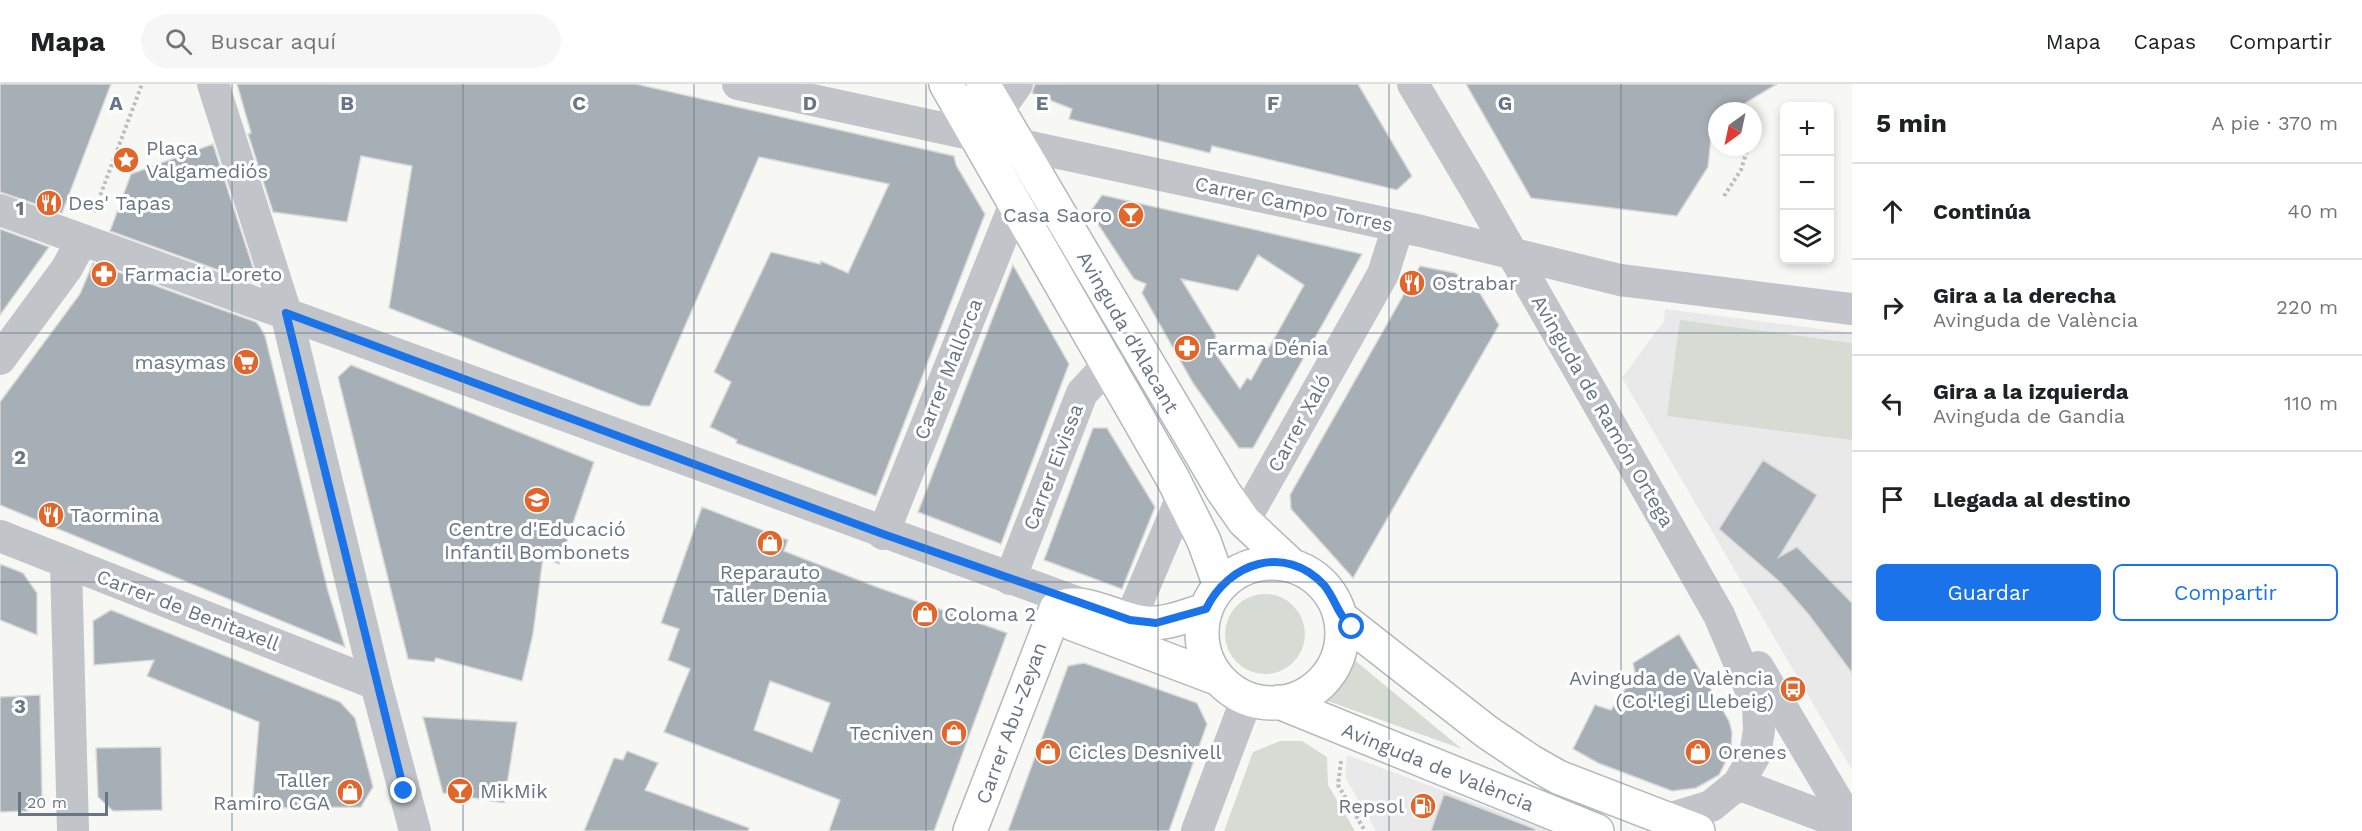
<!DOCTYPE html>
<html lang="es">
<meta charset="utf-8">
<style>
body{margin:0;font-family:"Work Sans",sans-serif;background:#f6f6f6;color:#202124}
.controls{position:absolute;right:18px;top:18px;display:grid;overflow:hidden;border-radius:9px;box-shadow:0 3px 9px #0003}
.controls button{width:54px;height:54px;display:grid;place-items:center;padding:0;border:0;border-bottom:2px solid #e0e0e0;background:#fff;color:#202124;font:30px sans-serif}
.compass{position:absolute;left:1708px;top:18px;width:54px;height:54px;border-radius:50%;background:#fff;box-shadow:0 3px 9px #0003;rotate:213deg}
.scale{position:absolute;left:18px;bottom:15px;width:90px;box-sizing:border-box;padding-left:6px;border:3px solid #677585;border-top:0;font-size:16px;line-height:21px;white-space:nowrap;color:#677585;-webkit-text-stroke:4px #fff;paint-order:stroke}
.stop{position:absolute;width:18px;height:18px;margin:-14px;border:4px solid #1a73e8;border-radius:50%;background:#fff}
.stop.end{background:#1a73e8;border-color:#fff;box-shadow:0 2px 6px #0008}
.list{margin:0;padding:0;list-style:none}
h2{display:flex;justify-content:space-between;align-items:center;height:78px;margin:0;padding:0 24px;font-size:26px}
h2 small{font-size:20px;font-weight:400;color:#757577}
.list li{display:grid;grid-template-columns:39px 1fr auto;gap:18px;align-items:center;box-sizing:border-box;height:96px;padding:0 24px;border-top:2px solid #e0e0e0}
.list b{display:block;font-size:22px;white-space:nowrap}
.list p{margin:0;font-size:20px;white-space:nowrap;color:#757577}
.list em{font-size:20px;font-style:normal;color:#757577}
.actions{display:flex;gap:12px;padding:18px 24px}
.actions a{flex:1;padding:14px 0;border:2px solid #1a73e8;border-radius:9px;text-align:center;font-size:21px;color:#1a73e8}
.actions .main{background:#1a73e8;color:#fff}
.icon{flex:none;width:33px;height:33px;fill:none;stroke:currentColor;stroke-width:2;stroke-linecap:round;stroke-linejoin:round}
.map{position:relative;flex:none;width:1852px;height:747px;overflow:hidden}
header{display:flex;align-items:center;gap:36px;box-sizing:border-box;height:84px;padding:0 30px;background:#fff;border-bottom:2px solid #e0e0e0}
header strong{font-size:28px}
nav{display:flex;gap:33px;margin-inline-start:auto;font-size:21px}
.search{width:420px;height:54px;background:#f6f6f6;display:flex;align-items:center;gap:15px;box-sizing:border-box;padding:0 21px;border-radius:33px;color:#757577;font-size:22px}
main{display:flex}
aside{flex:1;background:#fff}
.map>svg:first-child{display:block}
.built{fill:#e8e9e8}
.green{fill:#d6dcd4}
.building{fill:#a7afb6;stroke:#d9d9d7;stroke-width:1.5;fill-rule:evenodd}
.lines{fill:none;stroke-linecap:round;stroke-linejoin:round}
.major-casing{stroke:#b4b8bc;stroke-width:36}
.path{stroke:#bbbdc0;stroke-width:4;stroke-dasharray:3 3;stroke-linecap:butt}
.minor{stroke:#c1c4c8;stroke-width:32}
.major{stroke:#fff;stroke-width:33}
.route{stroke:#1a73e8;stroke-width:8}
.grid{fill:none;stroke:#677585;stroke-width:1.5;stroke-opacity:0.55}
.labels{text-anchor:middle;stroke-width:6;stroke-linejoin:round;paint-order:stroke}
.poi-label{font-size:20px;fill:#677585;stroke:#fff;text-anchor:start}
.street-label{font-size:20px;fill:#677585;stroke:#fff}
.grid-label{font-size:20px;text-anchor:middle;font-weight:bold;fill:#677585;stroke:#fff;stroke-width:6;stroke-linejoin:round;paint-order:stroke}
</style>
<header>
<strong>Mapa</strong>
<div class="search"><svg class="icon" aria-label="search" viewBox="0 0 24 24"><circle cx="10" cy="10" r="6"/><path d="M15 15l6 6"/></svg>Buscar aquí</div>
<nav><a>Mapa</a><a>Capas</a><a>Compartir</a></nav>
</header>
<main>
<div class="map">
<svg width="1852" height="747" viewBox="0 0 1852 747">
<rect width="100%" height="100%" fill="#f7f7f4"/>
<path class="built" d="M1665 225 1852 249V686L1622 294 1664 237Z
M1347 671 1524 737 1549 747H1376L1345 693Z"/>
<path class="green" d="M1680 236 1852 259V356L1667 332Z
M1225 550a40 40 0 1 1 80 0a40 40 0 1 1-80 0Z
M1352 574 1462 665 1325 616 1342 599Z
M1280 657H1302L1327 673 1328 701 1355 747H1224L1253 668Z"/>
<path class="building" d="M0 0H111L62 129 0 108Z
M237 0H636L954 72 956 81 985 130 876 412 736 359 737 356 710 343 731 298 714 288 771 168 820 180 821 177 848 189 889 100 759 73 650 322H641L389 224 412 82 361 72 347 138 273 128 248 50 251 49Z
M1035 0H1358L1412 92 1397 106 1212 62 1210 69 1069 35 1072 25 1032 9Z
M1466 0H1777L1732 27H1717V46L1711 54 1708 83 1677 132 1531 114Z
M213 60 258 199 257 200 110 147 131 90Z
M1102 111 1362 170 1253 364H1239L1193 299 1142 209 1146 200 1134 195 1090 128ZM1258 171 1304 201 1251 296 1247 294 1240 305 1211 263 1216 252 1181 195 1238 207Z
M0 145 49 163 0 231Z
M93 179 256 238 260 243 265 252 328 507 345 563 0 421V318L80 210Z
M1013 181 1069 280 1001 460 918 428Z
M1420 182 1455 189 1475 201 1499 241 1353 494 1291 425 1290 411Z
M351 281 594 378 559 480 543 473 533 550 522 597 436 574 434 578 408 575 338 293Z
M1093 344H1107L1155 423 1122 505 1044 476Z
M1763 376 1817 411 1779 473 1797 463 1852 519V589L1809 531 1781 499 1719 445Z
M702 423 788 456 784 467 874 502 1007 549 934 747H829L840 716 664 648 690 585 668 576 679 545 661 539ZM770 597 830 619 812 668 754 646Z
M0 480 23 489 37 509V551L0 536Z
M111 526 340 618 355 634 373 703 361 723 252 724 259 638 147 592 154 576 94 581 93 537Z
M1679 550 1729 637 1732 648 1731 667 1719 691 1696 704 1672 707 1598 679 1573 665 1595 621 1611 626 1625 605 1637 599 1633 579Z
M1084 579 1197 619 1207 640 1169 747H1008L1068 582Z
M40 611 42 714 27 727 0 728V613Z
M423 633 517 638 504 719 443 709Z
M161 663 162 726 113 727 98 713 96 664Z
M627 667 658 679 645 706 749 744 748 747H584L614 674 623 676Z
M1444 710 1535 745V747H1431Z"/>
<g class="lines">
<defs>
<path id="major" d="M946 0 1173 395 1204 457 1220 502
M983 0 1223 407 1244 437 1291 481
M1202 549a70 70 0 1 1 140 0a70 70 0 1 1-140 0Z
M1340 533 1487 648 1530 677 1558 693 1698 747
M1073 540 1219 595
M1279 618 1597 747
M970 747 1056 525C1083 511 1118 537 1146 539 1166 541 1187 531 1206 526"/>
</defs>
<use href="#major" class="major-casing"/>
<path class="path" d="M1729 25 1732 23 1734 27
M1724 112 1741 86 1748 63
M94 128 142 0
M1341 677 1338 701 1365 747"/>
<path class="minor" d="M213 0 286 229 376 600 415 747
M738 0 1421 147 1620 196 1852 225
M1413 0 1476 106 1719 531 1758 623 1759 646 1755 671 1738 700 1711 722 1668 735
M998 27 1017 0
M0 126C365 257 728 394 1093 524
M0 275 67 184 82 156
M1244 437 1383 190 1398 143
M883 450 1015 120
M0 452 376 600
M66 480 73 747
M1010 495 1082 309 1109 280
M1130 536 1182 413
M1758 583 1852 742
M1738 700 1852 743
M1197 747 1247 614"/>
<use href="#major" class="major"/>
</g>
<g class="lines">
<path class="route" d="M404 707 286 229 883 450 1130 536 1156 539 1206 525C1228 479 1285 459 1324 501 1336 516 1337 530 1352 543"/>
</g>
<path class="grid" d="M232 0V747M463 0V747M694 0V747M926 0V747M1158 0V747M1389 0V747M1621 0V747M0 249H1852M0 498H1852"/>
<defs>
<symbol id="sight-disc" viewBox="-11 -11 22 22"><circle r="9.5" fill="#e2652a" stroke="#fff"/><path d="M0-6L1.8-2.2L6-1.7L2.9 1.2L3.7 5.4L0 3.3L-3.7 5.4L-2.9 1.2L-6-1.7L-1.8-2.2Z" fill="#fff"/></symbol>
<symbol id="restaurant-disc" viewBox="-11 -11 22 22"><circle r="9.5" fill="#e2652a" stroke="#fff"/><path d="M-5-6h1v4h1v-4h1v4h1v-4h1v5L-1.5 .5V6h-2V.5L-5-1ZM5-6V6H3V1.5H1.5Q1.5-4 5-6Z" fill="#fff"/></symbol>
<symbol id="bar-disc" viewBox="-11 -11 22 22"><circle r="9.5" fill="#e2652a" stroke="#fff"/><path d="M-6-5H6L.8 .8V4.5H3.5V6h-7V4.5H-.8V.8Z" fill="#fff"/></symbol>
<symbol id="pharmacy-disc" viewBox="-11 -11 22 22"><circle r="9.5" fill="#e2652a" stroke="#fff"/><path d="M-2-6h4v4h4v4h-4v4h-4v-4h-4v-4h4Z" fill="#fff"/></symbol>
<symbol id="supermarket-disc" viewBox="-11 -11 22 22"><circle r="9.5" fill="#e2652a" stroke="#fff"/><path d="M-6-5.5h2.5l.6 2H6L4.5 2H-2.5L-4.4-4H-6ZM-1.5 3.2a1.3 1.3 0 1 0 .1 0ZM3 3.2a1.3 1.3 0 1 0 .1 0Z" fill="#fff"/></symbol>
<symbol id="school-disc" viewBox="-11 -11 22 22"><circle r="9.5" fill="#e2652a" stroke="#fff"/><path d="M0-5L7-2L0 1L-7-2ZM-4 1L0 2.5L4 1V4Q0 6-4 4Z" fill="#fff"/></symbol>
<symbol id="shop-disc" viewBox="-11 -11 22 22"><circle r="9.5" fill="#e2652a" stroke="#fff"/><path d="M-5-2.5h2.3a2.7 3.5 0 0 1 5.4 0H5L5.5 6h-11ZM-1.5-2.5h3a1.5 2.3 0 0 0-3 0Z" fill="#fff"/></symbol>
<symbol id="bus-disc" viewBox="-11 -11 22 22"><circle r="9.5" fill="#e2652a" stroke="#fff"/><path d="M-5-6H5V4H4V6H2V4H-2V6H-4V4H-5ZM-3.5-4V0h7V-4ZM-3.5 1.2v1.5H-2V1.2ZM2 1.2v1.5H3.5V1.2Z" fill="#fff"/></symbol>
<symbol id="fuel-disc" viewBox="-11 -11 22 22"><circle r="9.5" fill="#e2652a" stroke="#fff"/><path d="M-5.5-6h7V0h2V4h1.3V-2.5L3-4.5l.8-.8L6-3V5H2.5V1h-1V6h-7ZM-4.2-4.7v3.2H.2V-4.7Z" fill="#fff"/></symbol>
</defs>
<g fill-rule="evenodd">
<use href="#sight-disc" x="111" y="61" width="30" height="30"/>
<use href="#restaurant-disc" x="34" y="104" width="30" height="30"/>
<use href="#bar-disc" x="1116" y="116" width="30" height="30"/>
<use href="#pharmacy-disc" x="89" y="175" width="30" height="30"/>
<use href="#restaurant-disc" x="1397" y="184" width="30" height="30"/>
<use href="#pharmacy-disc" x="1172" y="249" width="30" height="30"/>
<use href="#supermarket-disc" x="231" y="263" width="30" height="30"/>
<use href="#school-disc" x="522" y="401" width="30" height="30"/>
<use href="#restaurant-disc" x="36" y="416" width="30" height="30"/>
<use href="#shop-disc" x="755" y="444" width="30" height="30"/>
<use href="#shop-disc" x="910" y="515" width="30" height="30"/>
<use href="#bus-disc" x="1778" y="590" width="30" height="30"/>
<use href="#shop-disc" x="939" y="634" width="30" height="30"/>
<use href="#shop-disc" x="1033" y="653" width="30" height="30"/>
<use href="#shop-disc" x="1683" y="653" width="30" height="30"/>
<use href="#bar-disc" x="445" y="692" width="30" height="30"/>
<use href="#shop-disc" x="335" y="693" width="30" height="30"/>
<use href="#fuel-disc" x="1408" y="707" width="30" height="30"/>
</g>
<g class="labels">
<g class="poi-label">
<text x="146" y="71">Plaça<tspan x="146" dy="23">Valgamediós</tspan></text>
<text x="68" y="126">Des' Tapas</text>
<text x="1112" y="138" text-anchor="end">Casa Saoro</text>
<text x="124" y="197">Farmacia Loreto</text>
<text x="1432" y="206">Ostrabar</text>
<text x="1206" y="271">Farma Dénia</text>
<text x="226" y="285" text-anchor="end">masymas</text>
<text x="70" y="438">Taormina</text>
<text x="537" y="452" text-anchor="middle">Centre d'Educació<tspan x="537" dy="23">Infantil Bombonets</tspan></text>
<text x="770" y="495" text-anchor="middle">Reparauto<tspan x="770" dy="23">Taller Denia</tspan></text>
<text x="944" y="537">Coloma 2</text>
<text x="1774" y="601" text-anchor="end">Avinguda de València<tspan x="1774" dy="23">(Col·legi Llebeig)</tspan></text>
<text x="934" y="656" text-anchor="end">Tecniven</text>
<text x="1068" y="675">Cicles Desnivell</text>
<text x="1718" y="675">Orenes</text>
<text x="330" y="703" text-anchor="end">Taller<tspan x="330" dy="23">Ramiro CGA</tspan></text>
<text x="480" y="714">MikMik</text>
<text x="1404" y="729" text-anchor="end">Repsol</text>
</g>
<g class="street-label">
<text transform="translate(1294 120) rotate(12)" y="7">Carrer Campo Torres</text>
<text transform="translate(1128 248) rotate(60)" y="7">Avinguda d'Alacant</text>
<text transform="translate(948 285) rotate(-68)" y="7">Carrer Mallorca</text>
<text transform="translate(1603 327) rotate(60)" y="7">Avinguda de Ramón Ortega</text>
<text transform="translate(1299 339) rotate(-61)" y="7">Carrer Xaló</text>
<text transform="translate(1053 383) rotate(-69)" y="7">Carrer Eivissa</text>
<text transform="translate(188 526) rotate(21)" y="7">Carrer de Benitaxell</text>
<text transform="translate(1011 639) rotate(-70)" y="7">Carrer Abu-Zeyan</text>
<text transform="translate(1438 683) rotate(22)" y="7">Avinguda de València</text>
</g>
</g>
<g class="grid-label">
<text x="116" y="26">A</text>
<text x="347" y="26">B</text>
<text x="579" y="26">C</text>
<text x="810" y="26">D</text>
<text x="1042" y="26">E</text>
<text x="1273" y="26">F</text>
<text x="1505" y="26">G</text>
<text x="20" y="131">1</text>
<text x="20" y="380">2</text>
<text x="20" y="629">3</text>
</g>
</svg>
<div class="controls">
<button>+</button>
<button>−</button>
<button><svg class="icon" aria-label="layers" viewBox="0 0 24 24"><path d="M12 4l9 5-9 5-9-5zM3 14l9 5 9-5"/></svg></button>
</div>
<svg class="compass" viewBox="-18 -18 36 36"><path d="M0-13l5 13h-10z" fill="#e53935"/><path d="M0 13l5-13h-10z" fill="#757577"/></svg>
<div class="scale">20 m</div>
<div class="stop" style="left:1352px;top:543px"></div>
<div class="stop end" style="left:404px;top:707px"></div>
</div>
<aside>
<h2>5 min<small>A pie · 370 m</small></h2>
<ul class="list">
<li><svg class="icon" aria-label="ahead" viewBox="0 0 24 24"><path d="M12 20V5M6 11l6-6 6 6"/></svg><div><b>Continúa</b></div><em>40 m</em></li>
<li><svg class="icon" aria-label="right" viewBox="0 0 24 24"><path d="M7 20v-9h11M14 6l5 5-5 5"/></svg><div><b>Gira a la derecha</b><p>Avinguda de València</p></div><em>220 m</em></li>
<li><svg class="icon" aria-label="left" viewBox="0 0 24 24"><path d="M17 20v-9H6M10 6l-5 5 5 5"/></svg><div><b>Gira a la izquierda</b><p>Avinguda de Gandia</p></div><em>110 m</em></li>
<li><svg class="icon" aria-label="arrive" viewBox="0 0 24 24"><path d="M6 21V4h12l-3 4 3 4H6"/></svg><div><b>Llegada al destino</b></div></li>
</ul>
<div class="actions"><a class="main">Guardar</a><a>Compartir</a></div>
</aside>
</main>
